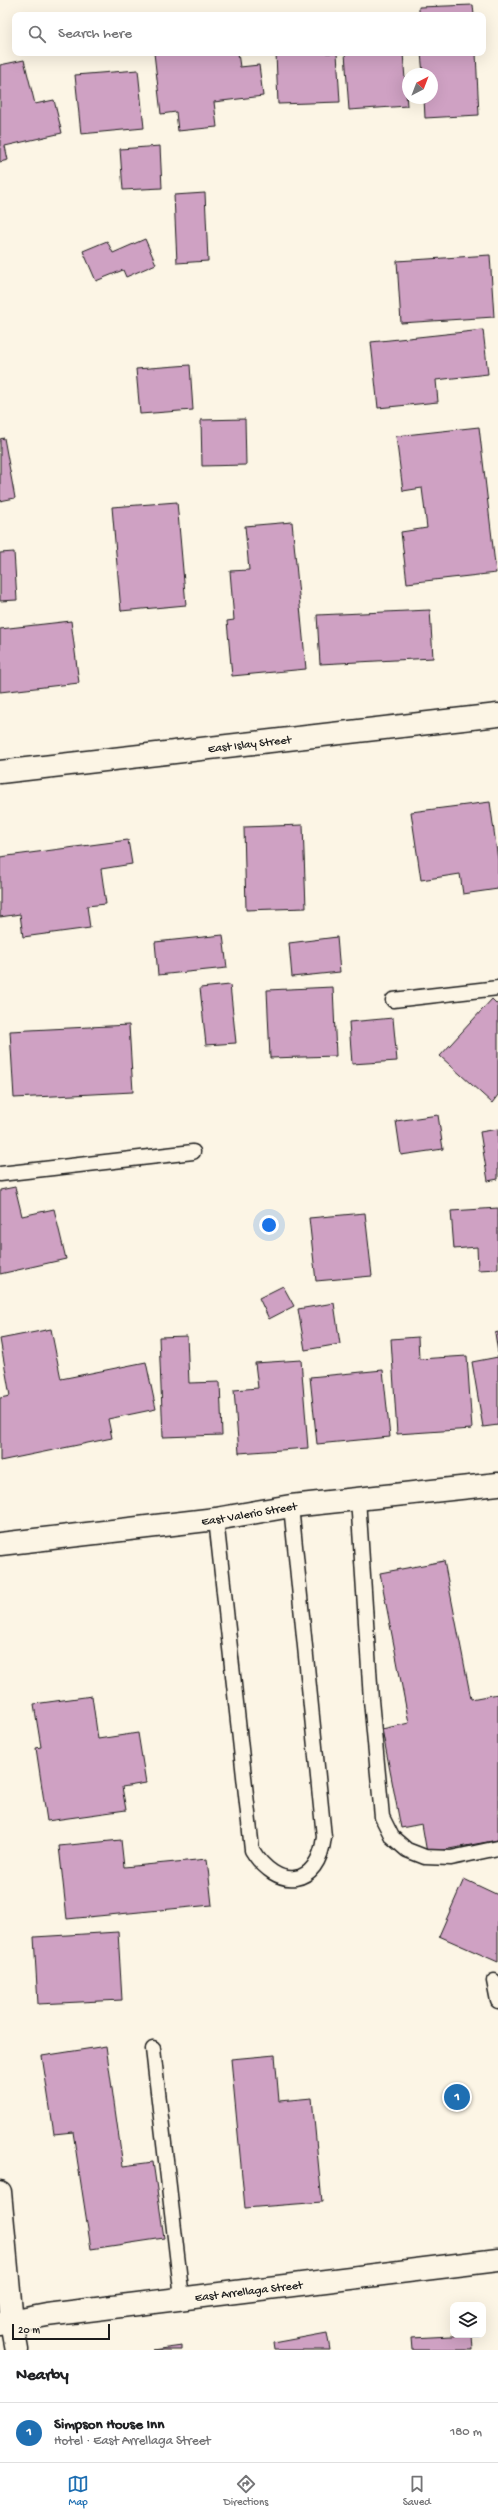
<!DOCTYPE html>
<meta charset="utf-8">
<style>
body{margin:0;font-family:"Gochi Hand",sans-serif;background:#f2f2f2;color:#202124}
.controls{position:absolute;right:12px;bottom:12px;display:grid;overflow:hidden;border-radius:8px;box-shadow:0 4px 16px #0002}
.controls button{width:36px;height:36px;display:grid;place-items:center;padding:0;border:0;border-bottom:1px solid #e0e0e0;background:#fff;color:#202124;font:20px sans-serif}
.compass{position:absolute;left:402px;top:68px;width:36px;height:36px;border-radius:50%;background:#fff;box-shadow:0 4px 16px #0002;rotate:42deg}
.scale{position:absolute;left:12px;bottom:10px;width:98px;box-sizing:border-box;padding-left:4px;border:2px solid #1c1c1c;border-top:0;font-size:11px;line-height:14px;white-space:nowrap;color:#1c1c1c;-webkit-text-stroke:3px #fcf5e5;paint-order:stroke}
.you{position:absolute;left:269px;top:1225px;width:14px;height:14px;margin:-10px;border:3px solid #fff;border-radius:50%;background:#1a73e8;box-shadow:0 0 0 6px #1a73e833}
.badge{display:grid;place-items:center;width:26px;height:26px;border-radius:50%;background:#1f6fb2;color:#fff;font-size:13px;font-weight:700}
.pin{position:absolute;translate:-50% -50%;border:2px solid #fff;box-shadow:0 1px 4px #0006}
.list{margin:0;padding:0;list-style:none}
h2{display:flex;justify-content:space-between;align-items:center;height:52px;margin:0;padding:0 16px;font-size:17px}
h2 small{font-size:13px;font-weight:400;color:#757577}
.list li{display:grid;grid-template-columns:26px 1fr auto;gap:12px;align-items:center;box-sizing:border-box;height:60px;padding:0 16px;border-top:1px solid #e0e0e0}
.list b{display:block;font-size:15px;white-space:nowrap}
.list p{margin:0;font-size:13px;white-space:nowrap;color:#757577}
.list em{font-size:13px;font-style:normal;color:#757577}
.icon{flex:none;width:22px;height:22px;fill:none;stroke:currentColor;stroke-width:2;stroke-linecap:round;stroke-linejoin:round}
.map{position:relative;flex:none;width:498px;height:2350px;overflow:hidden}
.search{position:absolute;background:#fff;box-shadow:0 4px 16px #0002;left:12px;right:12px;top:12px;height:44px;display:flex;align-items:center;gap:10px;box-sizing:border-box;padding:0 14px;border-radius:8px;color:#757577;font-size:15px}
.sheet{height:112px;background:#fff}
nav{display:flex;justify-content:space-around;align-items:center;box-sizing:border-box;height:56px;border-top:1px solid #e0e0e0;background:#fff;font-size:11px;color:#757577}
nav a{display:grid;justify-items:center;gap:2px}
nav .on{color:#1f6fb2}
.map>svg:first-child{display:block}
.building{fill:#cfa1c3;stroke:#1c1c1c}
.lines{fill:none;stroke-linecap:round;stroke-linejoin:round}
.service-casing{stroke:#1c1c1c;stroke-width:17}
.minor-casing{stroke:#1c1c1c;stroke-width:25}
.tertiary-casing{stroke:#1c1c1c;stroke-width:25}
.service{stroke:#fcf5e5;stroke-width:14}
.minor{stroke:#fcf5e5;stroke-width:22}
.tertiary{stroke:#fcf5e5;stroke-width:22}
.labels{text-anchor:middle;stroke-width:3;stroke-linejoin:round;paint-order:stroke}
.street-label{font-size:12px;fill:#1c1c1c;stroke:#fcf5e5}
</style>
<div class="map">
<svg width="498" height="2350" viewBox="0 0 498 2350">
<rect width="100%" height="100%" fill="#fcf5e5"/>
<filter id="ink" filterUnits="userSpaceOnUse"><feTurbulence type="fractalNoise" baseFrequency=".025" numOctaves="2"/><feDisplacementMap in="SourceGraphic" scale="8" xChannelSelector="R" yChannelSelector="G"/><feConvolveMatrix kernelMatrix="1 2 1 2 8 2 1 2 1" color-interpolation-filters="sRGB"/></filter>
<g filter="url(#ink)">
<path class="building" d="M473 5 474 15H419V7Z
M154 53H238L240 67 259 65 263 96 214 102 217 127 178 131 176 112 161 114Z
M276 53H337L340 102 278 104Z
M345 53H403L407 106 349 110Z
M421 53H476L479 115 425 118 424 98H432V74H423Z
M24 60 35 104 54 100 62 133 5 146 8 160 0 162V65Z
M138 70 144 128 81 134 75 75Z
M160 146 162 188 123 190 120 149Z
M205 193 208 261 177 263 174 195Z
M145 239 156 264 126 277 123 270 96 281 83 251 107 241 113 253Z
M490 255 494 317 401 323 397 261Z
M483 330 488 374 436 380 438 402 378 408 371 342Z
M190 365 193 410 140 414 136 369Z
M245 419 246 465 202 466 201 420Z
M479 427 496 573 407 583 401 532 427 528 422 488 403 491 396 436Z
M4 438 15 498 0 501V439Z
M177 502 186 605 121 611 112 507Z
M292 522 306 669 232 676 227 621 234 620 230 571 249 570 245 526Z
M14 552 17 600 0 601V553Z
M430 610 433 658 320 664 317 615Z
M71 621 79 683 0 692V629Z
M490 802 498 860V889L463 894 460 874 421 880 411 812Z
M303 825 306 908 246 910 244 827Z
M128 840 132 864 101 869 106 904 87 906 90 928 23 937 20 914 0 917V857Z
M223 935 227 968 158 975 155 942Z
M337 937 340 972 292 977 289 943Z
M230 985 236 1043 206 1045 200 988Z
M333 987 336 1056 270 1058 267 990Z
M492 999 498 1005V1095L492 1103 440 1056Z
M393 1018 397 1061 352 1064 349 1022Z
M129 1025 133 1092 14 1098 10 1031Z
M438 1115 443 1149 401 1155 396 1121Z
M498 1129V1179L488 1181 480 1132Z
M15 1187 22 1216 54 1209 66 1259 0 1274V1190Z
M498 1208V1269L478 1270 477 1247 454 1249 451 1211Z
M365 1213 372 1276 316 1281 309 1218Z
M283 1286 294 1306 269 1319 259 1298Z
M334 1303 340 1344 305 1350 298 1309Z
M51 1329 61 1379 146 1362 156 1409 108 1419 112 1438 0 1461V1398L10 1396 0 1339Z
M498 1332V1353L495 1333Z
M187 1336 189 1383 220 1382 222 1435 163 1437 159 1337Z
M418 1337 419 1359 467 1356 472 1429 397 1434 391 1339Z
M498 1357V1425L483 1427 472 1362Z
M301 1360 308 1448 239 1453 234 1390 258 1388 255 1363Z
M383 1370 390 1437 317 1444 310 1377Z
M444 1561 471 1699 498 1694V1840L427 1853 422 1824 401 1828 382 1729 409 1723 380 1573Z
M92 1696 98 1739 138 1733 146 1783 122 1787 126 1810 47 1821 36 1748 41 1747 34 1704Z
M121 1840 124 1867 207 1859 212 1905 67 1919 59 1846Z
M464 1879 498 1895V1962L439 1936Z
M118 1932 122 2000 38 2004 34 1937Z
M106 2046 123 2166 153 2162 164 2238 91 2249 73 2132 54 2134 42 2056Z
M275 2055 279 2101 312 2098 322 2202 245 2208 231 2059Z
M327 2333 330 2350H274L273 2343Z
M472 2335 473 2350H412L411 2338Z
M182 2346V2350H152Z"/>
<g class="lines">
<defs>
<path id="service" d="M393 1000 498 988
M0 1174 193 1152
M358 1498 371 1700 382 1817 392 1837 407 1850 425 1857 451 1858 498 1848
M216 1519 252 1850C277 1891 318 1888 324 1837L291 1506
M494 1981 498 2001
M153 2049 182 2298"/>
<g id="minor">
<path id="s1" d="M0 772 498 715"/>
<path id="s2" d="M0 1544 216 1519 291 1506 498 1484"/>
<path id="s3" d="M0 2324 47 2315 498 2260"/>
</g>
<path id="tertiary" d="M0 2192 12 2323 17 2350"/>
</defs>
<use href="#service" class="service-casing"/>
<use href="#minor" class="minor-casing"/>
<use href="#tertiary" class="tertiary-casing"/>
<use href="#service" class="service"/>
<use href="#minor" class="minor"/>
<use href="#tertiary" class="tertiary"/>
</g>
</g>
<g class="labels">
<g class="street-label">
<text dy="4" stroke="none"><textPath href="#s1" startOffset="251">East Islay Street</textPath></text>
<text dy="4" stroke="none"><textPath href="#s2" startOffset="251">East Valerio Street</textPath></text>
<text dy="4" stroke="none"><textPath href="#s3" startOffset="251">East Arrellaga Street</textPath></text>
</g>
</g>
</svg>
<div class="controls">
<button><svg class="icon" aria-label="layers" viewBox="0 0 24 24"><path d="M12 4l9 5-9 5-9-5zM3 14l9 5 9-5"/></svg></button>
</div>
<svg class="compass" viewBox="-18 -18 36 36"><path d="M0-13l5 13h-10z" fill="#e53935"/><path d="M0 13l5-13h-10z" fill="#757577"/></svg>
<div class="scale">20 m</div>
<div class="you"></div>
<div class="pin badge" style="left:457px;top:2097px">1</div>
<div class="search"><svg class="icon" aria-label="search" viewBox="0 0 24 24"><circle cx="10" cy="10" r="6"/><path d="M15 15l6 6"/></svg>Search here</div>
</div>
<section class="sheet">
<h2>Nearby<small></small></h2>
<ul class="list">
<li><span class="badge">1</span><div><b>Simpson House Inn</b><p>Hotel · East Arrellaga Street</p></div><em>180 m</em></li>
</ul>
</section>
<nav>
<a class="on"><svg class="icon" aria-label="map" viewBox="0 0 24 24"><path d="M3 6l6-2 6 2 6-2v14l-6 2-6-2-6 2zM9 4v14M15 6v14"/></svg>Map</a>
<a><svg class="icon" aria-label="directions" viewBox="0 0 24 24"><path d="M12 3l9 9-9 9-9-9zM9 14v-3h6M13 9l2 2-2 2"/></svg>Directions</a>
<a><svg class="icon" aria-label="saved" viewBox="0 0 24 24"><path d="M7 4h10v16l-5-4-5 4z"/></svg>Saved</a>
</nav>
